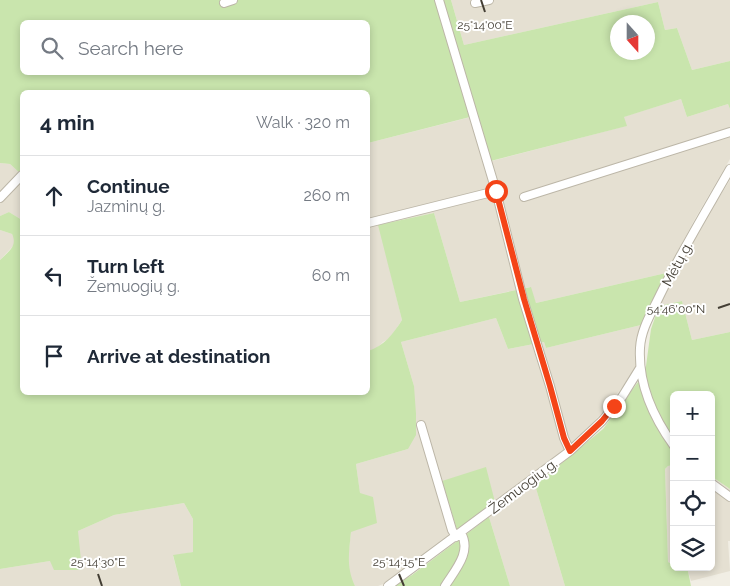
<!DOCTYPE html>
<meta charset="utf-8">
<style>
body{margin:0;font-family:Raleway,sans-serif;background:#f2f2f3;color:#1f2937}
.controls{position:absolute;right:15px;bottom:15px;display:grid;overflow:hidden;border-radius:8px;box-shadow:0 2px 8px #0003}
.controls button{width:45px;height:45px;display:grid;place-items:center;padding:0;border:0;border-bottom:1px solid #e0e1e3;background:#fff;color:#1f2937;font:25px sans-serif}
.compass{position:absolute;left:610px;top:15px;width:45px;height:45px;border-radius:50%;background:#fff;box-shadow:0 2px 8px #0003;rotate:159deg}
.stop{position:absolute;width:15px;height:15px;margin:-11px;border:4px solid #f44418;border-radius:50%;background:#fff}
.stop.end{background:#f44418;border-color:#fff;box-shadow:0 1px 5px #0008}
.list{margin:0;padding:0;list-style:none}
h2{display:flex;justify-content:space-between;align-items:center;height:65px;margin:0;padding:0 20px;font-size:21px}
h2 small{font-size:16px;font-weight:400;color:#747a83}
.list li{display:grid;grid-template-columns:32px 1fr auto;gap:15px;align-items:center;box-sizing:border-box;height:80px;padding:0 20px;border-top:1px solid #e0e1e3}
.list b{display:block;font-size:19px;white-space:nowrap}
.list p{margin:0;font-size:16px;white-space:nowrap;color:#747a83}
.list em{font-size:16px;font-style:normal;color:#747a83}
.icon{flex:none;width:28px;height:28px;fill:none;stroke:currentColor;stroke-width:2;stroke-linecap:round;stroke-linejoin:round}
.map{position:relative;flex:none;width:730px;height:586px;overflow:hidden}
.search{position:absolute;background:#fff;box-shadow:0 2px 8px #0003;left:20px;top:20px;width:350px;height:55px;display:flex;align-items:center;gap:12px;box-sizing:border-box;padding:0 18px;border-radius:8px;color:#747a83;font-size:19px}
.panel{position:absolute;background:#fff;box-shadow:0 2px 8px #0003;left:20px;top:90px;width:350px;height:305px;border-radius:8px}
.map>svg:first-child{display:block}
.residential{fill:#e5e0d2}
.green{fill:#c9e5ad;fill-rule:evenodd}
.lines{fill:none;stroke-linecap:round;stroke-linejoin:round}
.minor-casing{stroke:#bcb6a7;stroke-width:10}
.minor{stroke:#fff;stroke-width:8}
.route{stroke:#f44418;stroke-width:6}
.ticks{fill:none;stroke:#433e34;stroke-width:2}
.labels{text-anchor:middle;stroke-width:4;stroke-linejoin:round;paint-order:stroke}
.street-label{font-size:14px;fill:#433e34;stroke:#fff}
.ticks-label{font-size:12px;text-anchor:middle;fill:#433e34;stroke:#fff;stroke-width:4;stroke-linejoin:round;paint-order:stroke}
</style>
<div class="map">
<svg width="730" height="586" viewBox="0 0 730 586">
<rect width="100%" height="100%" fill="#f1eee4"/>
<path class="residential" d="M451 0H730V61L692 70 677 28 665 30 658 2 464 45Z
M681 99 687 117 728 104 730 109V159L696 217 666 273 536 303 530 287 460 302 434 213 379 225 402 320 390 338 383 342 377 348 368 351V143L471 117 484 163 626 126 623 117Z
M0 163 10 164 22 175V220L9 212 0 216Z
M730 180V332L692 340 682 301 659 306 708 215Z
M0 230 12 234 15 239 14 245 0 260Z
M496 318 508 349 544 342 546 348 641 325 636 345V368L607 408 576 440 555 458 495 502 442 481 457 530 386 583 378 586H355L349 574 348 558 351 532 360 494 356 464 408 449 414 386 401 342Z
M674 465V565L668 562 665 469 668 466Z
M711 476 730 489V541H728L730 571 691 581 688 571 680 567H711Z
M535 485 565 586H510L489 517Z
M184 503 193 519V552L173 556 181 586H0V569L50 561 78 531 114 515Z"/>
<path class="green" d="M0 0H451L464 45 658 2 665 30 677 28 692 70 730 61V109L728 104 687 117 681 99 624 117 627 126 483 163 470 117 368 143V92H22V175L10 164 0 163ZM22 22H368V72H22ZM618 22H648V52H618Z
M9 212 22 220V392H368V351C384 346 393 334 402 320L378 225 434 213 460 302 531 287 536 303 666 273 641 325 546 348 544 342 508 349 496 318 401 342 414 386 416 414V435L408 449 356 464 360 493 373 497 377 523 351 532C349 553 346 567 355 586H181L173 555 193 552V519L184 503 114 515 78 531 82 570H54L50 561 0 569V260C8 252 18 246 12 234L0 230V216Z
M682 301 692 340 730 332V489L711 476V395H674V465L668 466 665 469 668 562 674 565V567H680L688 571 691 586H565L535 485 603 429 638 382 646 366 651 329 659 306Z
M486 467 495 502 457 530 442 481Z
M489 517 510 586H393L412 575Z"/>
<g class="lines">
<defs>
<path id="minor" d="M439 0 496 191 523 299 550 386 564 438 570 451
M224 3 233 0
M475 3 489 0
M524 197 730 132
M0 198 22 175
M368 223 496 191
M421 425 452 530 456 537
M674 446C653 417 638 385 640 348 641 329 652 312 660 295 681 252 706 211 730 169
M711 483 730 497
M388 586 570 451 602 421 622 397 640 368
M445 586C455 570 472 552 461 533"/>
</defs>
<use href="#minor" class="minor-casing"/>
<use href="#minor" class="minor"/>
</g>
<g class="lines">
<path class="route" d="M496 191 524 299 550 386 564 438 570 451 602 421 614 406"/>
</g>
<path class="ticks" d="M481 0 485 12M718 308 730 304M98 574 102 586M399 574 404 586"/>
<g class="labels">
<g class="street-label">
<text transform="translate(677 264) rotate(-62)" y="5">Mėtų g.</text>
<text transform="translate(523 486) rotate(-37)" y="5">Žemuogių g.</text>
</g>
</g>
<g class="ticks-label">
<text x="485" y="29">25°14'00"E</text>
<text x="676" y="313">54°46'00"N</text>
<text x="98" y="566">25°14'30"E</text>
<text x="399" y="566">25°14'15"E</text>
</g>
</svg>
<div class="controls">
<button>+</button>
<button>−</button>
<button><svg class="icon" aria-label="locate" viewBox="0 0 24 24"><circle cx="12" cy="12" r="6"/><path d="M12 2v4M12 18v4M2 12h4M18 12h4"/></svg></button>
<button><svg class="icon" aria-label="layers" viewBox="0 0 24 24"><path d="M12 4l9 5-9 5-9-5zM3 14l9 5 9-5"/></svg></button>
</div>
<svg class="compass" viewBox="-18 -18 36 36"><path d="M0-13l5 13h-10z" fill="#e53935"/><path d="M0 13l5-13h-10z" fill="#747a83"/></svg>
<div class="stop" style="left:496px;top:191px"></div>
<div class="stop end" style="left:614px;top:406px"></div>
<div class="search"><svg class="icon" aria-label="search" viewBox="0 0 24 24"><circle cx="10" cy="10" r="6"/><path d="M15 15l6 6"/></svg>Search here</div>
<section class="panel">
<h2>4 min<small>Walk · 320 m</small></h2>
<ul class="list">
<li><svg class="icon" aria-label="ahead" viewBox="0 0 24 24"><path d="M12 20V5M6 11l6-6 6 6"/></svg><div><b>Continue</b><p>Jazminų g.</p></div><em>260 m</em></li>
<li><svg class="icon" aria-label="left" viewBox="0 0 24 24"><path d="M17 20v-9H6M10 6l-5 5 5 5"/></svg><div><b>Turn left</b><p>Žemuogių g.</p></div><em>60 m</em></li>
<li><svg class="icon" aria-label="arrive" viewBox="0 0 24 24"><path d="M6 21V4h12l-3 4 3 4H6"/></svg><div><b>Arrive at destination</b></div></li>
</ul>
</section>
</div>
